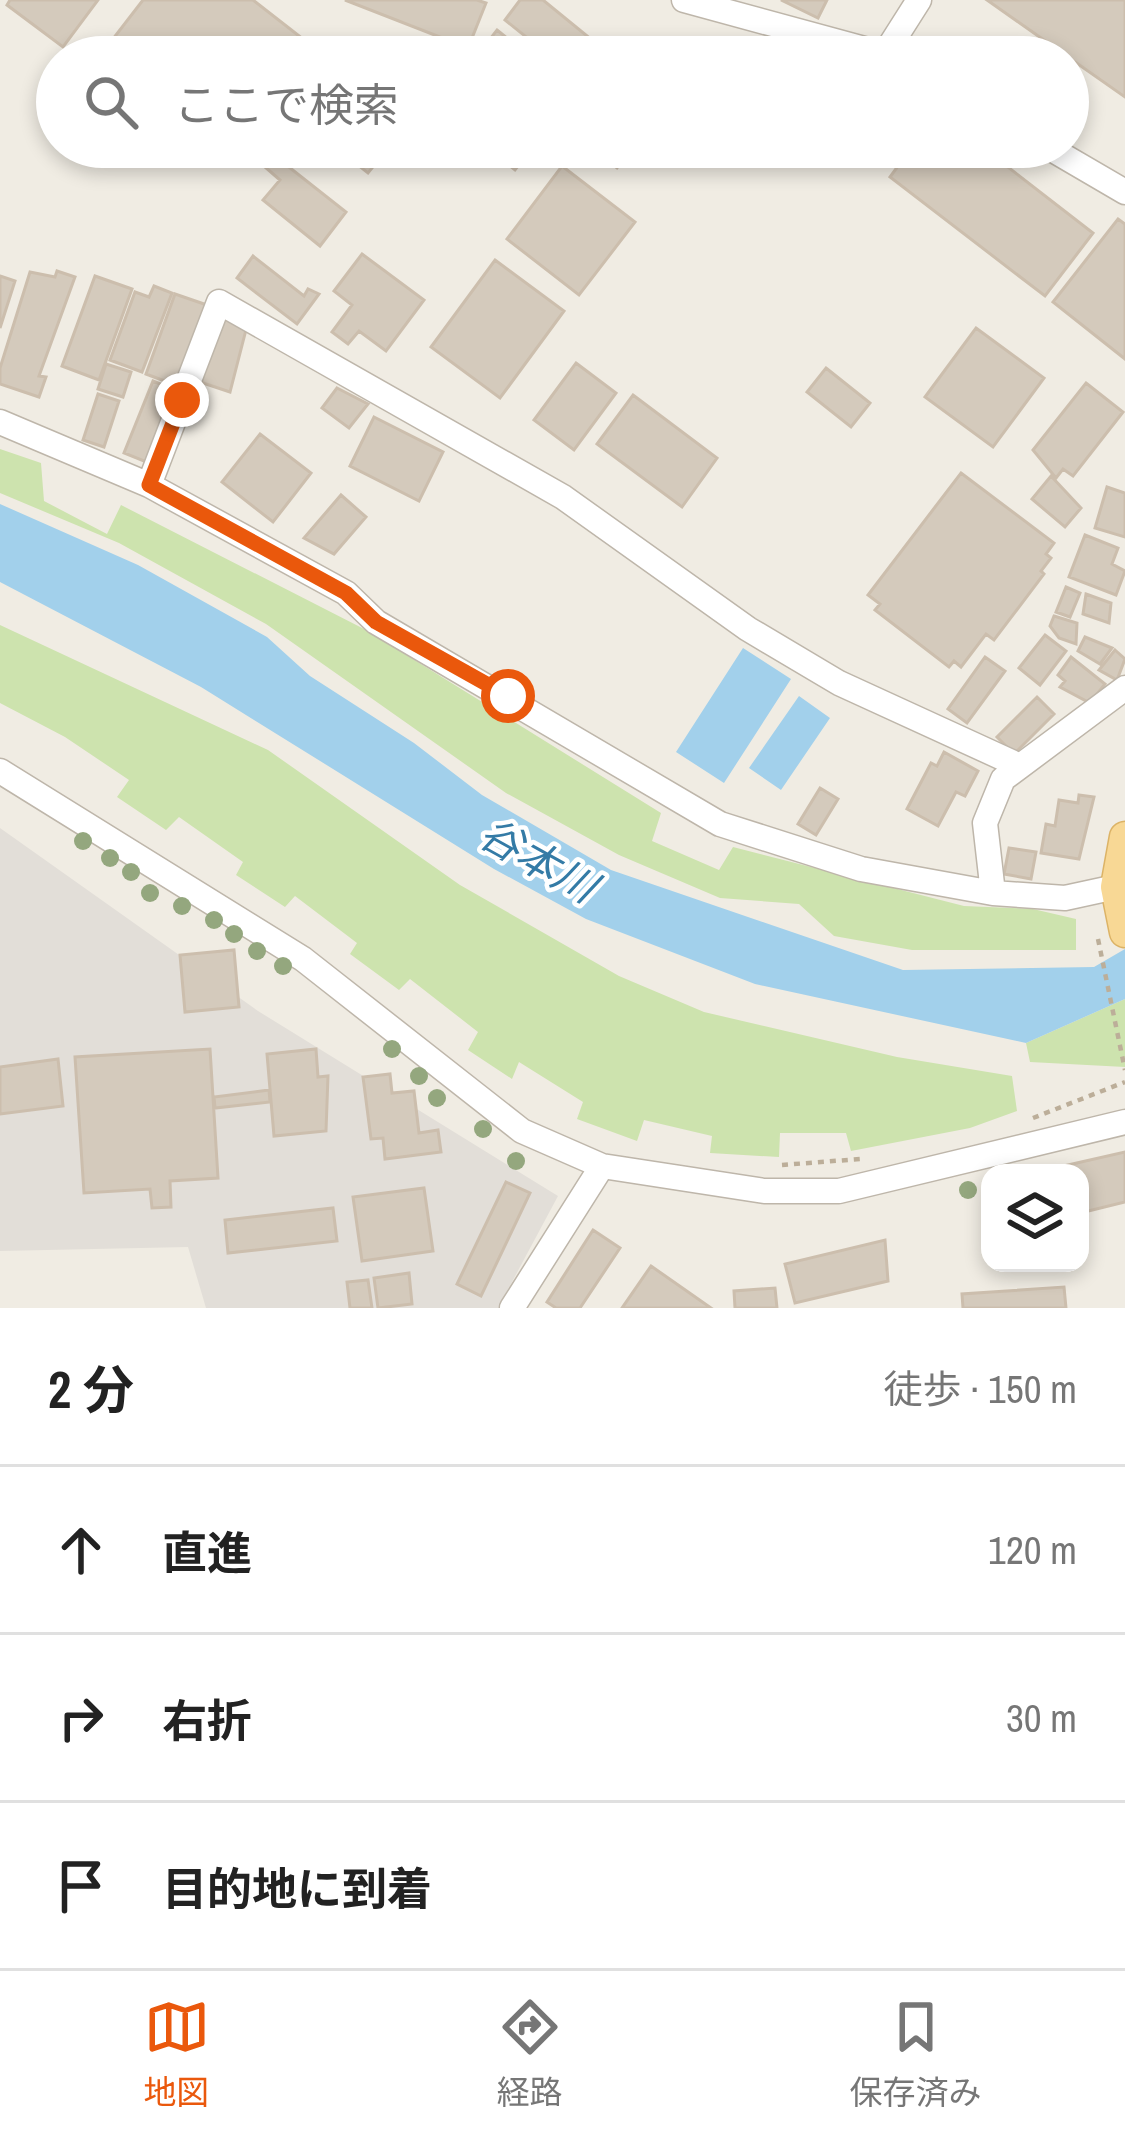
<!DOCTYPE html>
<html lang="ja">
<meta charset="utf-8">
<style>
body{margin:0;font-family:"Archivo Narrow","Noto Sans JP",sans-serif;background:#f6f6f6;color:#222}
.controls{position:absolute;right:36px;bottom:36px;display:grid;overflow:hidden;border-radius:24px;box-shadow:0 6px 18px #0003}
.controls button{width:108px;height:108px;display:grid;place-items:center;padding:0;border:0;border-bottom:3px solid #e0e0e0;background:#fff;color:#222;font:60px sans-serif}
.stop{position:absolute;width:36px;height:36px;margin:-27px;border:9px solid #ea580c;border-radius:50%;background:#fff}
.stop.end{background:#ea580c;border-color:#fff;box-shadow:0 3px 12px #0008}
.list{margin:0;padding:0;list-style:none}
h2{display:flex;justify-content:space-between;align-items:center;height:156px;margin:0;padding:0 48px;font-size:51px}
h2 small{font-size:39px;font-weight:400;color:#767676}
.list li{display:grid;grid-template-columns:78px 1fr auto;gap:36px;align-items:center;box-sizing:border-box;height:168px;padding:0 48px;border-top:3px solid #e0e0e0}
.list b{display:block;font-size:45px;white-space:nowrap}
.list em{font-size:39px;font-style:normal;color:#767676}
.icon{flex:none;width:66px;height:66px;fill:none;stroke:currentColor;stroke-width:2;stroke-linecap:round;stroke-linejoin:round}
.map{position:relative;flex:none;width:1125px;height:1308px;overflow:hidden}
.search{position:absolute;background:#fff;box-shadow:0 6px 18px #0003;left:36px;right:36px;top:36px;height:132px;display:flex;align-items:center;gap:30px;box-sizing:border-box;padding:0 42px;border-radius:66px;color:#767676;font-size:45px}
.sheet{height:660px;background:#fff}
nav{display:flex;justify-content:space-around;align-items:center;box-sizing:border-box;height:168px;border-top:3px solid #e0e0e0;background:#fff;font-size:33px;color:#767676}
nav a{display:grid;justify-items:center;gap:6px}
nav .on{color:#ea580c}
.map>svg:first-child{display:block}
.industrial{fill:#e2ded8}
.green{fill:#cde3ae}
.water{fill:#a2d0eb}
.building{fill:#d4cabc;stroke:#ccbead;stroke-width:3}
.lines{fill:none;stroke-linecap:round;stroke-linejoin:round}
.minor-casing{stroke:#beb6aa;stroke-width:27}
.major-casing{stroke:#dcb366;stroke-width:33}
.path{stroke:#bcae99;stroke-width:4.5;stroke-dasharray:6 6;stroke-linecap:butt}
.minor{stroke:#fff;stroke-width:24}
.major{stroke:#f8d895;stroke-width:30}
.tree{fill:#94a77e}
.route{stroke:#ea580c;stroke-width:15}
.labels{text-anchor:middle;stroke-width:9;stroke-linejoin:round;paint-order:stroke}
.water-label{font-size:42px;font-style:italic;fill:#347ba6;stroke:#fff}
</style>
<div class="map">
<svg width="1125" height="1308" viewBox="0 0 1125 1308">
<rect width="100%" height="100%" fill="#f0ece3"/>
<path class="industrial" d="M0 828 258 1011 558 1196 498 1308H206L188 1247 0 1251Z"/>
<path class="green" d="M0 449 41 463 44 501 107 534 121 505 366 630 661 813 652 841 719 870 733 847 964 906 1033 909 1076 919V950H912L834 936 799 904 720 898 619 855 506 793 266 624 119 543 0 493Z
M0 625 268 750 460 885 619 976 704 1012 897 1057 1012 1076 1017 1111 970 1128 851 1151 846 1133H780L779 1157 710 1153 712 1136 644 1120 637 1141 577 1119 583 1102 519 1062 512 1079 468 1050 478 1032 410 979 399 990 350 954 357 943 295 896 285 907 236 875 243 862 179 817 166 830 117 797 129 780 65 737 0 703Z
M1125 999V1067L1030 1062 1026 1043Z"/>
<path class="water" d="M0 504 138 565 267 637 310 676 414 743 482 795 611 870 903 970 1094 967 1125 949V999L1026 1043 755 984 586 919 494 869 201 687 0 582Z
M743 648 791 679 724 783 676 752Z
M799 696 830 718 781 790 749 768Z"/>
<path class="building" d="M10 0H98L63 47 7 5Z
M143 0H253L312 46 303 57H99Z
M345 0H477L486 3 468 48Z
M520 0H543L608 53 551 57 505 20Z
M781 0H827L818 18Z
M987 0H1125V97L1068 57Z
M497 30 531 57H476Z
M335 147H389L368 173Z
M486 147H533L515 170Z
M591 147H634L617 168Z
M912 147H982L1093 233 1045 296 890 177Z
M266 149 346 212 320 246 263 200 280 180 257 160Z
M562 166 635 222 579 295 507 239Z
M1118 219 1125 224V359L1053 302Z
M362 254 424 300 386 351 359 331 348 344 332 332 352 305 334 291Z
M253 256 304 296 308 289 319 294 297 324 237 278Z
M495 260 564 311 500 398 431 347Z
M57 271 75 277 39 376 46 377 39 397 0 384V368L30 272 55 277Z
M0 276 15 281 0 328Z
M95 276 132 289 99 380 62 366Z
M154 286 172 293 142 372 110 360 135 292 149 297Z
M175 294 207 305 178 386 146 374Z
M223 313 248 322 230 392 197 381Z
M976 328 1044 378 993 447 925 397Z
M576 363 616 393 574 450 534 420Z
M106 364 131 372 123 397 98 389Z
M826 368 870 403 851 427 807 392Z
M153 381 178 391 149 463 124 453Z
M1086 383 1123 412 1073 476 1063 469 1056 478 1033 450Z
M337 388 368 404 349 428 322 408Z
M98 394 119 401 104 447 83 440Z
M633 395 717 458 682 507 597 444Z
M374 417 443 452 419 501 350 466Z
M260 434 311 473 273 522 222 482Z
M961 473 1054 543 1046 554 1051 558 1041 571 1044 574 994 640 986 634 961 667 954 661 949 667 875 610 880 604 868 595Z
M1051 476 1081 508 1065 527 1032 499Z
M1107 487 1125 493V537L1095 528Z
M341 495 366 517 334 554 304 538Z
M1085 535 1118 548 1112 564 1125 571 1116 595 1069 577Z
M1066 587 1080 593 1070 617 1056 612Z
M1086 594 1111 603 1109 623 1083 614Z
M1054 616 1077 623 1076 644 1059 638 1050 626Z
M1045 635 1066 651 1040 685 1019 668Z
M1085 637 1112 648 1100 664 1078 651Z
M1115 650 1125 659 1117 680 1099 670Z
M985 657 1005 671 967 723 948 709Z
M1071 657 1105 684 1090 703 1060 687 1065 681 1058 675Z
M1037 697 1054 714 1014 754 997 737Z
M944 752 978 771 965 796 956 792 938 826 907 809 931 763 937 766Z
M820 788 838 799 816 835 798 824Z
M1079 795 1094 797 1079 859 1041 853 1046 824 1055 826 1059 800 1078 803Z
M1009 848 1036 852 1031 879 1004 874Z
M234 950 239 1007 185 1012 180 955Z
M210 1049 218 1178 170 1181 171 1207 152 1208 150 1189 84 1193 75 1057Z
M316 1049 318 1077 328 1076 326 1131 274 1136 267 1054Z
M58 1059 63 1106 0 1114V1067Z
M390 1074 392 1093 414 1091 419 1133 438 1130 441 1152 385 1159 383 1138 371 1139 363 1077Z
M269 1090 270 1102 215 1108 214 1097Z
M1125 1152V1202L1080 1213V1173H1056L1055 1168Z
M506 1182 530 1193 481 1296 457 1284Z
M424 1188 433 1251 362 1261 353 1197Z
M333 1208 337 1241 228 1253 225 1220Z
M593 1230 620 1248 580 1308H556L547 1302Z
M885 1240 888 1281 795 1303 785 1264Z
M651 1266 711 1308H622Z
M409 1273 412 1304 378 1308 374 1278Z
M368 1280 372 1308H350L347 1282Z
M1064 1287 1066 1308H963L962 1294Z
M775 1288 777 1308H735L734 1291Z"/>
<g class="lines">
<defs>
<path id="minor" d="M684 0 894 57
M886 52 919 0
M1048 147 1125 192
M0 422 149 485 346 593 376 622 720 824 861 869 993 893 1065 898 1125 885
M149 485 219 302 563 497 748 629 839 683 1018 765
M0 771 303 959 522 1131 602 1166 764 1191H839L1125 1122
M993 893 985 823 1003 779 1125 688
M512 1308 602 1166"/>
<path id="major" d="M1125 837 1116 887 1125 932"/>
</defs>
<use href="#minor" class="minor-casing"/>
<use href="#major" class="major-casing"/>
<path class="path" d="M1098 939 1125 1070
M1033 1118 1125 1082
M782 1165 860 1159"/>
<use href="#minor" class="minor"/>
<use href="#major" class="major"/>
</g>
<g class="tree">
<circle cx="83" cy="841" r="9"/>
<circle cx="110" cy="858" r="9"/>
<circle cx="131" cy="872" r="9"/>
<circle cx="150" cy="893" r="9"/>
<circle cx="182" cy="906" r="9"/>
<circle cx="214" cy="920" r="9"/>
<circle cx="234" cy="934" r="9"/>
<circle cx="257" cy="951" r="9"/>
<circle cx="283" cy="966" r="9"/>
<circle cx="392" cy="1049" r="9"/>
<circle cx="419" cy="1076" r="9"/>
<circle cx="437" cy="1098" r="9"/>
<circle cx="483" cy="1129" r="9"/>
<circle cx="516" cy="1161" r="9"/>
<circle cx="968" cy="1190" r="9"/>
</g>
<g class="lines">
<path class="route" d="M182 400 149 485 346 593 376 622 508 696"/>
</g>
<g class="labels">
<g class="water-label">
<text transform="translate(538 860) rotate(29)" y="15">谷本川</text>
</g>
</g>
</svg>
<div class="controls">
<button><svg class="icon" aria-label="layers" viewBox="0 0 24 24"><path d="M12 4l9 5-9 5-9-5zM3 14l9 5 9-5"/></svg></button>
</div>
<div class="stop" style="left:508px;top:696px"></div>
<div class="stop end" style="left:182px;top:400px"></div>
<div class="search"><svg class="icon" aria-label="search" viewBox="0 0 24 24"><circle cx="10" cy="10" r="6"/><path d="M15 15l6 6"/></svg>ここで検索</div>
</div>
<section class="sheet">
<h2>2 分<small>徒歩 · 150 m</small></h2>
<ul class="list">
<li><svg class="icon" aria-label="ahead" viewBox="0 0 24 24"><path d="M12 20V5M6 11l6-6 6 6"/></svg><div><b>直進</b></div><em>120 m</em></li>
<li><svg class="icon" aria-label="right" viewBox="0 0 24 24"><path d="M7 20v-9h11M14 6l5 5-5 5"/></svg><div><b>右折</b></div><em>30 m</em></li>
<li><svg class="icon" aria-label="arrive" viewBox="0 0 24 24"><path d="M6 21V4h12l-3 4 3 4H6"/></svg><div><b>目的地に到着</b></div></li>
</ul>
</section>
<nav>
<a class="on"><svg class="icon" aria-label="map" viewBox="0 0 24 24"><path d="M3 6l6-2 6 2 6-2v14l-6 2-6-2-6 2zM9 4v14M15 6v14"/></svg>地図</a>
<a><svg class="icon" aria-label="directions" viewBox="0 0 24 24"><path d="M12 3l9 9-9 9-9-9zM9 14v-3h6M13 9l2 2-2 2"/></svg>経路</a>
<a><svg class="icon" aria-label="saved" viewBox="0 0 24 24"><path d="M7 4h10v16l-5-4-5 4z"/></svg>保存済み</a>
</nav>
